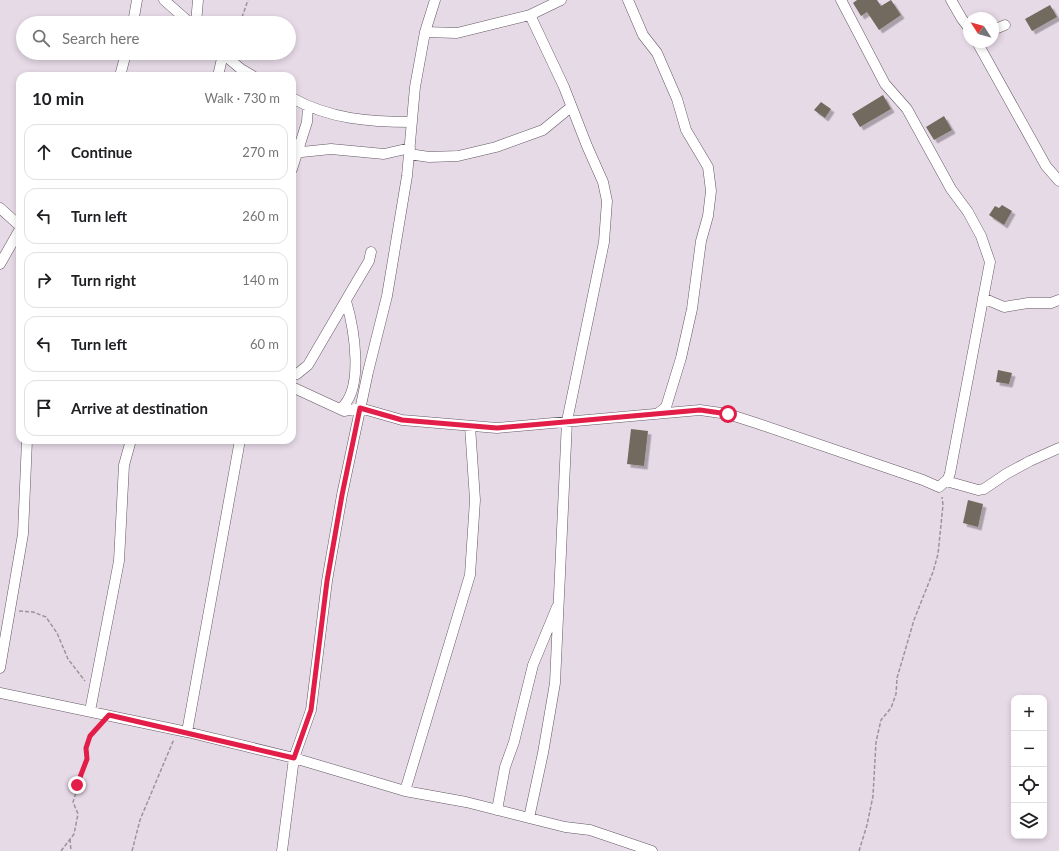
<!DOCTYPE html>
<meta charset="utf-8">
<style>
body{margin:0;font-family:Lato,sans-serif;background:#f6f6f6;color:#202124}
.controls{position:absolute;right:12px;bottom:12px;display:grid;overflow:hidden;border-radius:8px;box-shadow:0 2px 6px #0003}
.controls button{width:36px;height:36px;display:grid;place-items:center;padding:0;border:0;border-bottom:1px solid #e0e0e0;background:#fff;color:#202124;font:20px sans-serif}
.compass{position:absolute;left:963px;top:12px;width:36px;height:36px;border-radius:50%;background:#fff;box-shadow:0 2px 6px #0003;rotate:306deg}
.stop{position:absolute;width:12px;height:12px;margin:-9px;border:3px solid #e11d48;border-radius:50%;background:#fff}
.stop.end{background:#e11d48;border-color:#fff;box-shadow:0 1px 4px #0008}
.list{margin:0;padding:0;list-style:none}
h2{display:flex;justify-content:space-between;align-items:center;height:52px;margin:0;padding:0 16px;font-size:17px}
h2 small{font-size:13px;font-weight:400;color:#757577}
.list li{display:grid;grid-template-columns:26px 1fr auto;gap:12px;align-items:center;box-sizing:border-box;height:56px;margin:0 8px 8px;padding:0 8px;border:1px solid #e0e0e0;border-radius:12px}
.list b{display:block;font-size:15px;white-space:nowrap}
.list em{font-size:13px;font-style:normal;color:#757577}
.icon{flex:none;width:22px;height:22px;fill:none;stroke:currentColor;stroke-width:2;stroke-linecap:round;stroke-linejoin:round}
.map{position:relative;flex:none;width:1059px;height:851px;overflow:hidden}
.search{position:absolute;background:#fff;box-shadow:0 2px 6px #0003;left:16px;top:16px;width:280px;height:44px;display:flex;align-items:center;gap:10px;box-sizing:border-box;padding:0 14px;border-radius:22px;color:#757577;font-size:15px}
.panel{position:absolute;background:#fff;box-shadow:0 2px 6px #0003;left:16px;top:72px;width:280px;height:372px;border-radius:12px}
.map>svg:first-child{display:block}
.building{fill:#736a5e;filter:url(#shadow)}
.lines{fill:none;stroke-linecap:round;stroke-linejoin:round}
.minor-casing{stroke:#635863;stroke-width:11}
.path{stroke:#9c939d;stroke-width:1.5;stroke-dasharray:4 2;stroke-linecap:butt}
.minor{stroke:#fff;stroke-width:10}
.route{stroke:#e11d48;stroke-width:5}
</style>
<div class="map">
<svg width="1059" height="851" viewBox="0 0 1059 851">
<defs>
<filter id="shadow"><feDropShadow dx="3.5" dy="3.5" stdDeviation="0" flood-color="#0004"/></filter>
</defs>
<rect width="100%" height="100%" fill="#e6dae7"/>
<path class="building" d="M857 0H877L881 6 891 0 901 15 879 30 867 12 861 16 853 3Z
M1050 5 1057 17 1032 31 1025 19Z
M883 95 891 109 860 127 852 114Z
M821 102 831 109 825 118 814 110Z
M944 116 952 130 934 140 926 127Z
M1002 205 1012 211 1004 225 989 215 995 206 999 208Z
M998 370 1012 373 1009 384 996 382Z
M631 429 648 431 644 466 627 464Z
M968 500 983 504 978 527 963 523Z"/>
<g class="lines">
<defs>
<path id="minor" d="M164 0 190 23
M628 0 643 35 657 53 677 99 686 130 708 167 711 191 708 216 701 241 692 309 681 358 666 407 657 414
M951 0 962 19 969 28
M133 23 137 0
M196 23 198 0
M993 30 1005 25
M425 32 457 33 530 15 561 0
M977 42 1036 148 1046 166 1059 181
M222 53 241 69 253 76
M120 76 126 53
M218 76 223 54
M292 98C330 119 369 122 412 122
M292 153 331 149 384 154 410 148
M409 154 429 157 458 156 496 147 543 130 571 107
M292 169 307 122 308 106
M0 208 20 226
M0 264 20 229
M983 298 1004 307 1028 303H1051L1059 300
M292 375 297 374 308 365 356 283 369 261 371 252
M292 387 344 411 360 408 402 420 497 428 700 410 728 414 756 423 923 480 939 487 948 479 950 473 990 262 981 236 968 212 951 189 907 109 885 84 841 0
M340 409C365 390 354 328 346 301
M946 481 978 490 984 489 1006 474 1030 461 1059 448
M0 668 23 534 27 440
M0 693 187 732 294 758 405 791 466 802 529 818 543 753 555 683 567 421 604 242 607 201 603 182 587 146 564 87 530 15
M90 711 119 561 124 465 131 440
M187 732 240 440
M405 791 470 575 475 500 470 426
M497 810 505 767 514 742 533 665 557 607
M529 818 565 827 590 830 652 851
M282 851 294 758 311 710 327 581 342 495 368 372 387 296 407 176 415 87 425 32 435 0"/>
</defs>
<use href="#minor" class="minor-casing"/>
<path class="path" d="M240 23 248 0
M19 611 33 612 46 617 57 633 68 659 85 681
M70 839 71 851
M61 851 74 834 78 814 73 802 87 759 86 748 90 736 100 724
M132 851 140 820 174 739
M859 851 867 825 873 796 876 742 881 720 891 708 896 694 897 678 914 620 933 572 938 554 943 505 942 497"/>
<use href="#minor" class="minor"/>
</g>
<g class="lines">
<path class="route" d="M77 785 87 759 86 748 90 736 109 715 294 758 311 710 327 581 342 495 360 408 402 420 497 428 700 410 728 414"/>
</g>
</svg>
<div class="controls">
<button>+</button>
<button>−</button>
<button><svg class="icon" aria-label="locate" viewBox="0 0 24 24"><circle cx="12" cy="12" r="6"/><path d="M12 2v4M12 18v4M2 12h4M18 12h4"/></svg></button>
<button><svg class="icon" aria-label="layers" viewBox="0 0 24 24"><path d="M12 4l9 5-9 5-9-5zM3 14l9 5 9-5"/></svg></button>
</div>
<svg class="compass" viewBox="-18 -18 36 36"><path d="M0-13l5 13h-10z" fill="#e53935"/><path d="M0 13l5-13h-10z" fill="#757577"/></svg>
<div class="stop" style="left:728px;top:414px"></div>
<div class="stop end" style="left:77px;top:785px"></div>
<div class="search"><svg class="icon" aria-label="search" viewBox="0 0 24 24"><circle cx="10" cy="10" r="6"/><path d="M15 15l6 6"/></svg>Search here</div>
<section class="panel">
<h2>10 min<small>Walk · 730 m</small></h2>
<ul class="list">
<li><svg class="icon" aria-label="ahead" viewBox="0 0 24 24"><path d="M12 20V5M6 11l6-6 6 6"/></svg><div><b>Continue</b></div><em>270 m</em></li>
<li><svg class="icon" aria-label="left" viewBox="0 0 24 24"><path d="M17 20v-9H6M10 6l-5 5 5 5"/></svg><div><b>Turn left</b></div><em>260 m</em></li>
<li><svg class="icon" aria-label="right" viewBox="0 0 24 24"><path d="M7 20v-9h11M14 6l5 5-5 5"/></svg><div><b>Turn right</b></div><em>140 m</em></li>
<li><svg class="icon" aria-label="left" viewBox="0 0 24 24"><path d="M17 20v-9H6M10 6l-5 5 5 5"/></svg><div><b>Turn left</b></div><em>60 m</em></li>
<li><svg class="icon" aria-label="arrive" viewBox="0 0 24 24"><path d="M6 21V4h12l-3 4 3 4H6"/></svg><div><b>Arrive at destination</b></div></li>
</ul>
</section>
</div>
